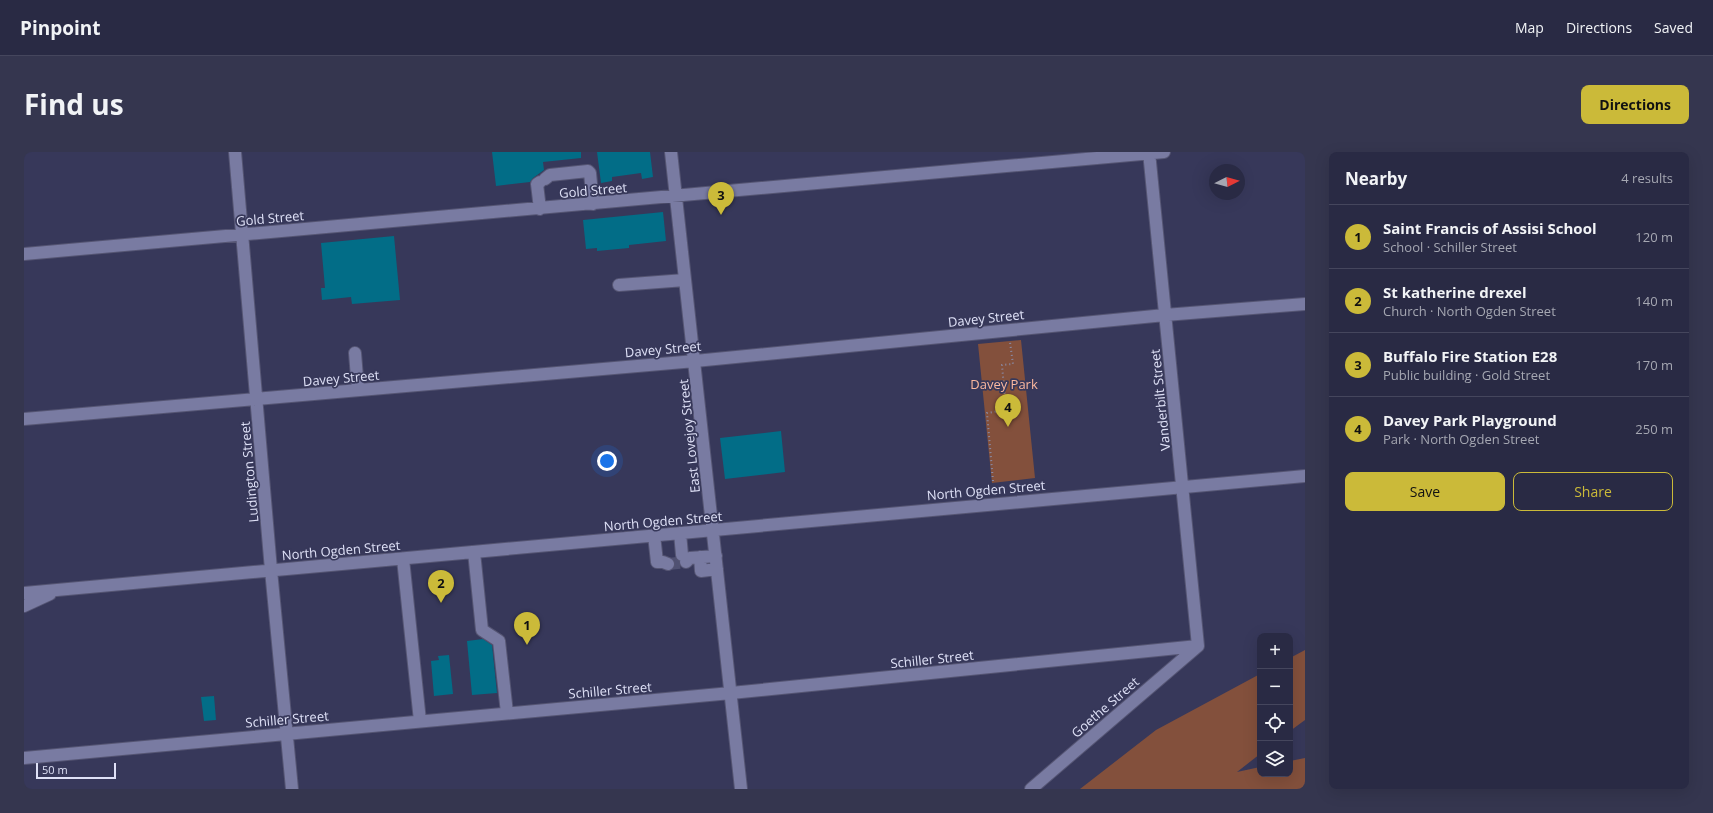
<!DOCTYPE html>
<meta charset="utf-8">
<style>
body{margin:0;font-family:"Open Sans",sans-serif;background:#35364f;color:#f1f3f6}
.controls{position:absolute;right:12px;bottom:12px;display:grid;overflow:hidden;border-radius:8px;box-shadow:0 4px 16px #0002}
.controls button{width:36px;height:36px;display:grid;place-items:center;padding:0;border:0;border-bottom:1px solid #45465d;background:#292a44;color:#f1f3f6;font:20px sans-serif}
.compass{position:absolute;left:1185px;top:12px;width:36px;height:36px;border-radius:50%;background:#292a44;box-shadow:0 4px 16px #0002;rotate:84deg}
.scale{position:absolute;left:12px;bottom:10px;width:80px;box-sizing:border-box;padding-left:4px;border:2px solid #dfe1f7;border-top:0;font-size:11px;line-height:14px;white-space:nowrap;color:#dfe1f7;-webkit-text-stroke:3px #37385a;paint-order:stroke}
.you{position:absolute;left:583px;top:309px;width:14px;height:14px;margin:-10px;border:3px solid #fff;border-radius:50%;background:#1a73e8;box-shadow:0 0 0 6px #1a73e833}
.badge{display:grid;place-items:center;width:26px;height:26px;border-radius:50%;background:#cbba39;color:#111;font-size:13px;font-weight:700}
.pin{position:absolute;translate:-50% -33px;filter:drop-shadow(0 1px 2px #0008)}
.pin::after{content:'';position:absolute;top:21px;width:14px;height:12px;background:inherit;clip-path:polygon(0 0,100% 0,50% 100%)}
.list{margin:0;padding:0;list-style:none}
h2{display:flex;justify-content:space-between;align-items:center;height:52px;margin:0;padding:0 16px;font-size:17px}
h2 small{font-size:13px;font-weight:400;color:#a5a7b2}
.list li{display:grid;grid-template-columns:26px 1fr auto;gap:12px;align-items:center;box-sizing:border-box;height:64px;padding:0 16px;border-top:1px solid #45465d}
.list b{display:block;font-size:15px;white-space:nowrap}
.list p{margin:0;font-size:13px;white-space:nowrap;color:#a5a7b2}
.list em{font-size:13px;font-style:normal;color:#a5a7b2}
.actions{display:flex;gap:8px;padding:12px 16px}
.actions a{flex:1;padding:9px 0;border:1px solid #cbba39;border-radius:8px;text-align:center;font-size:14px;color:#cbba39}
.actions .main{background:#cbba39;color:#111}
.icon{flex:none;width:22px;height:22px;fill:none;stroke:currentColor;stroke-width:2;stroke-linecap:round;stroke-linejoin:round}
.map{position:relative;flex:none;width:1281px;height:637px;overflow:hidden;border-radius:8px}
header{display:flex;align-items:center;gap:24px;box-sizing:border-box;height:56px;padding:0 20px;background:#292a44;border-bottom:1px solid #45465d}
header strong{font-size:19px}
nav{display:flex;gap:22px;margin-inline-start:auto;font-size:14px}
.intro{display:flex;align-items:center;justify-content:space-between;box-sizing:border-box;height:96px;padding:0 24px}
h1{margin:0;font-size:28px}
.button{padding:10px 18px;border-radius:8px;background:#cbba39;color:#111;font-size:14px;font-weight:700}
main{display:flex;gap:24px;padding:0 24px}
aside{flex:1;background:#292a44;border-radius:8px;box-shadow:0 4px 16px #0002}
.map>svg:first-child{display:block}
.green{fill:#83503c}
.building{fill:#026d87}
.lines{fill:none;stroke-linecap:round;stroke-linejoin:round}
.minor-tunnel{stroke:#505172;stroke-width:12;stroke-dasharray:12 6;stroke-linecap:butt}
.minor-casing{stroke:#555573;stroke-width:14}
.path{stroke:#8a8ca8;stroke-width:2;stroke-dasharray:1 3;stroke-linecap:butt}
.minor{stroke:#797ba2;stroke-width:12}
.labels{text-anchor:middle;stroke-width:3.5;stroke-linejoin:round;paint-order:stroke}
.street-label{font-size:13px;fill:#dfe1f7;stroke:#37385a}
.park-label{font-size:13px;fill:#fbb89e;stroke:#37385a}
</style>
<header>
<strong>Pinpoint</strong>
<nav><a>Map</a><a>Directions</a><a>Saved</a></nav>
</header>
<div class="intro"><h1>Find us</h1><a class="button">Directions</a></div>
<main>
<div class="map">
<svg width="1281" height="637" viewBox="0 0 1281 637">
<rect width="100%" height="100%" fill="#37385a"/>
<path class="green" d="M997 188 1011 326 968 331 954 192Z
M1281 498V568L1266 579V506Z
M1236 522V602L1213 620 1236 615V622H1266V609L1281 606V637H1056L1132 578Z"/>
<path class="building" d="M468 0H557V6L519 10 520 18 509 26 506 30 472 34Z
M573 0H626L629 25 618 27 617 21 588 25V29L577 31Z
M639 60 642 89 605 93V96L573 99V96L562 97 559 68Z
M370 84 376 148 328 152 327 145 298 148 297 136H301L297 91Z
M757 279 761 320 701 327 696 286Z
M459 487 468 493 473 541 448 543 443 489Z
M425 503 429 542 410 544 407 509 415 508 414 504Z
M190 544 192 568 180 569 177 545Z"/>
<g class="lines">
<path class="minor-tunnel" d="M644 412 662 410"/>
<defs>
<path id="minor" d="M211 0 247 418 268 637
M647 0 717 637
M1125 0 1174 494
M521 27 526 23 564 19 566 21 569 52
M516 57 513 32 516 30
M0 102 1140 0
M595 133 661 128
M331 201 334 238
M0 267 671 209 1141 163 1281 152
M656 381 658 403
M630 383 633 410H639L644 412
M450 400 458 478 475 489 483 561
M676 405 677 419 693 417
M379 407 396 569
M662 410 666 406 692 404
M0 441 1281 324
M0 454 26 442
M0 606 707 541 1174 494
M1007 637 1174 494"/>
</defs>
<use href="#minor" class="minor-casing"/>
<path class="path" d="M969 329 963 261 982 258 978 213 989 212 986 190"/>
<use href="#minor" class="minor"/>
</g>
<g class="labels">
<g class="street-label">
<text transform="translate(569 38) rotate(-5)" y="5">Gold Street</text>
<text transform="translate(246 66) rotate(-5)" y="5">Gold Street</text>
<text transform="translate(962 166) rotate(-6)" y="5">Davey Street</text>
<text transform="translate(639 197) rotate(-5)" y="5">Davey Street</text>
<text transform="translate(317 226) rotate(-5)" y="5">Davey Street</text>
<text transform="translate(1136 248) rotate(-96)" y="5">Vanderbilt Street</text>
<text transform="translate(665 284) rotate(-96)" y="5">East Lovejoy Street</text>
<text transform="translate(225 320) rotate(-95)" y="5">Ludington Street</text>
<text transform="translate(962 338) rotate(-5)" y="5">North Ogden Street</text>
<text transform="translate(639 369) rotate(-5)" y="5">North Ogden Street</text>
<text transform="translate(317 398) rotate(-5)" y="5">North Ogden Street</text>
<text transform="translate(908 507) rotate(-6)" y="5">Schiller Street</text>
<text transform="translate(586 538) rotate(-5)" y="5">Schiller Street</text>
<text transform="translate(1081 555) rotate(-41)" y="5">Goethe Street</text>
<text transform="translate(263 567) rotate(-5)" y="5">Schiller Street</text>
</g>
<g class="park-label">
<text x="980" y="237">Davey Park</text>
</g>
</g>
</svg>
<div class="controls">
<button>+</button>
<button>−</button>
<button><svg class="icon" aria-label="locate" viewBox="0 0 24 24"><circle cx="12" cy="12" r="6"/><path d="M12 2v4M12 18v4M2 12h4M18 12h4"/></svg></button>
<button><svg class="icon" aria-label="layers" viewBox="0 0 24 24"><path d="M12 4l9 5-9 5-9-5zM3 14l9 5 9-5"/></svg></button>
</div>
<svg class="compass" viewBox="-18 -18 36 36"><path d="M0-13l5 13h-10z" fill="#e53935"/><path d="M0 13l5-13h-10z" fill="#a5a7b2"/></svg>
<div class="scale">50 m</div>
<div class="you"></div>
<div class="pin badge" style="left:503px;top:493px">1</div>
<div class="pin badge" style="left:417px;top:451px">2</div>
<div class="pin badge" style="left:697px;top:63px">3</div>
<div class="pin badge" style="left:984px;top:275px">4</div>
</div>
<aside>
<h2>Nearby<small>4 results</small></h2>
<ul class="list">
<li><span class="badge">1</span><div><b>Saint Francis of Assisi School</b><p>School · Schiller Street</p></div><em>120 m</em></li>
<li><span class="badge">2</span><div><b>St katherine drexel</b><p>Church · North Ogden Street</p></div><em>140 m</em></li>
<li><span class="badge">3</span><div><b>Buffalo Fire Station E28</b><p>Public building · Gold Street</p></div><em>170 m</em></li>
<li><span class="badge">4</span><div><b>Davey Park Playground</b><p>Park · North Ogden Street</p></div><em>250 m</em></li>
</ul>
<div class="actions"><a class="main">Save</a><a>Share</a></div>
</aside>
</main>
